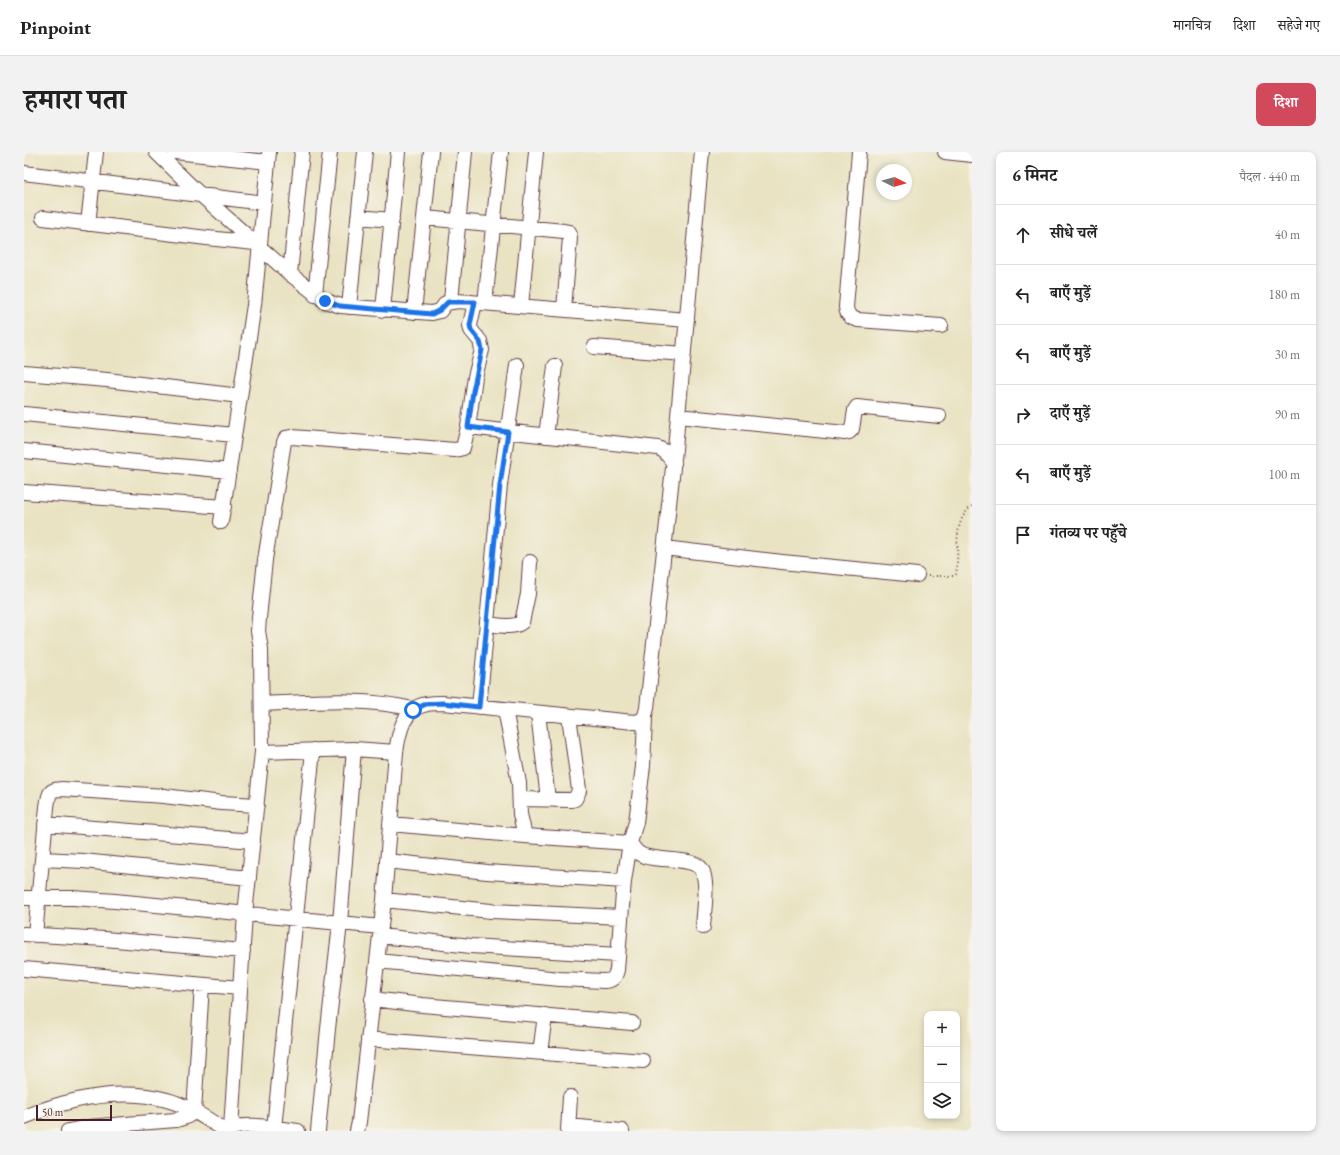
<!DOCTYPE html>
<html lang="hi">
<meta charset="utf-8">
<style>
body{margin:0;font-family:"EB Garamond","Noto Serif Devanagari",serif;background:#f2f2f2;color:#222}
.controls{position:absolute;right:12px;bottom:12px;display:grid;overflow:hidden;border-radius:8px;box-shadow:0 2px 6px #0003}
.controls button{width:36px;height:36px;display:grid;place-items:center;padding:0;border:0;border-bottom:1px solid #e0e0e0;background:#fff;color:#222;font:20px sans-serif}
.compass{position:absolute;left:852px;top:12px;width:36px;height:36px;border-radius:50%;background:#fff;box-shadow:0 2px 6px #0003;rotate:95deg}
.scale{position:absolute;left:12px;bottom:10px;width:76px;box-sizing:border-box;padding-left:4px;border:2px solid #4a1f2b;border-top:0;font-size:11px;line-height:14px;white-space:nowrap;color:#4a1f2b;-webkit-text-stroke:3px #f7f3e8;paint-order:stroke}
.stop{position:absolute;width:12px;height:12px;margin:-9px;border:3px solid #1a73e8;border-radius:50%;background:#fff}
.stop.end{background:#1a73e8;border-color:#fff;box-shadow:0 1px 4px #0008}
.list{margin:0;padding:0;list-style:none}
h2{display:flex;justify-content:space-between;align-items:center;height:52px;margin:0;padding:0 16px;font-size:17px}
h2 small{font-size:13px;font-weight:400;color:#767676}
.list li{display:grid;grid-template-columns:26px 1fr auto;gap:12px;align-items:center;box-sizing:border-box;height:60px;padding:0 16px;border-top:1px solid #e0e0e0}
.list b{display:block;font-size:15px;white-space:nowrap}
.list em{font-size:13px;font-style:normal;color:#767676}
.icon{flex:none;width:22px;height:22px;fill:none;stroke:currentColor;stroke-width:2;stroke-linecap:round;stroke-linejoin:round}
.map{position:relative;flex:none;width:948px;height:979px;overflow:hidden;border-radius:8px}
header{display:flex;align-items:center;gap:24px;box-sizing:border-box;height:56px;padding:0 20px;background:#fff;border-bottom:1px solid #e0e0e0}
header strong{font-size:19px}
nav{display:flex;gap:22px;margin-inline-start:auto;font-size:14px}
.intro{display:flex;align-items:center;justify-content:space-between;box-sizing:border-box;height:96px;padding:0 24px}
h1{margin:0;font-size:28px}
.button{padding:10px 18px;border-radius:8px;background:#d1495b;color:#fff;font-size:14px;font-weight:700}
main{display:flex;gap:24px;padding:0 24px}
aside{flex:1;background:#fff;border-radius:8px;box-shadow:0 2px 6px #0003}
.map>svg:first-child{display:block}
.lines{fill:none;stroke-linecap:round;stroke-linejoin:round}
.minor-casing{stroke:#623c42;stroke-width:16}
.path{stroke:#623c42;stroke-width:2;stroke-dasharray:1 3;stroke-linecap:butt}
.minor{stroke:#fff;stroke-width:14}
.route{stroke:#1a73e8;stroke-width:5}
</style>
<header>
<strong>Pinpoint</strong>
<nav><a>मानचित्र</a><a>दिशा</a><a>सहेजे गए</a></nav>
</header>
<div class="intro"><h1>हमारा पता</h1><a class="button">दिशा</a></div>
<main>
<div class="map">
<svg width="948" height="979" viewBox="0 0 948 979">
<rect width="100%" height="100%" fill="#f7f3e8"/>
<filter id="ink" filterUnits="userSpaceOnUse"><feTurbulence type="fractalNoise" baseFrequency=".025" numOctaves="2"/><feDisplacementMap in="SourceGraphic" scale="8" xChannelSelector="R" yChannelSelector="G"/><feConvolveMatrix kernelMatrix="1 2 1 2 8 2 1 2 1" color-interpolation-filters="sRGB"/></filter>
<filter id="wash" filterUnits="userSpaceOnUse"><feTurbulence type="fractalNoise" baseFrequency=".012" numOctaves="4" result="noise"/><feDisplacementMap in="SourceGraphic" scale="16" xChannelSelector="R" yChannelSelector="G"/><feGaussianBlur stdDeviation="0.9" result="paint"/><feColorMatrix in="noise" values="0 0 0 0 0 0 0 0 0 0 0 0 0 0 0 0 0 1.4 0 .05"/><feComposite in="paint" operator="in"/></filter>
<g filter="url(#wash)">
<rect width="100%" height="100%" fill="#e9e3c3"/>
</g>
<g filter="url(#ink)">
<g class="lines">
<defs>
<path id="minor" d="M132 0 168 35 266 122 301 149 317 154 408 161 416 159 422 151 434 149 663 168
M151 0 244 10
M835 0 822 155C823 163 826 166 834 168L917 174
M921 0 948 3
M0 21 240 51
M334 65 368 68
M19 66 183 86 231 91
M401 66 540 79 545 80 546 86 540 157
M64 72 72 0
M266 122 278 0
M291 143 306 0
M427 149 441 0
M461 151 477 0
M497 154 512 0
M325 155 341 0
M359 158 374 0
M390 160 407 0
M570 195 660 202
M0 221 83 228 216 244
M0 262 210 283
M654 264 821 281 825 280 828 277 831 258 833 255 915 264
M444 275 634 296 640 299 650 311
M522 284 531 214
M0 299 205 319
M0 340 200 355
M197 370 230 153 245 0
M640 396 758 410 893 423
M464 472C473 473 490 477 498 470L504 442 506 410
M238 552C288 550 339 545 389 557
M455 555 476 333 493 213
M481 557 495 631 496 662 501 684
M514 561 524 647
M238 600 330 597 372 600
M496 647 548 648 551 647 555 639 554 630 545 564
M21 672 229 689
M366 672 501 684 606 691C609 695 612 700 616 702 630 711 674 703 679 720 684 737 680 758 679 775
M18 707 59 709 225 726
M363 709 463 720 600 729
M0 746H49L91 749 357 775
M360 748 467 759 597 765
M0 782 80 787 219 799
M11 783 23 655C25 643 24 637 38 637L140 644 198 651 233 653
M356 784 447 794 594 803
M353 809 536 827 580 829C588 829 591 826 593 818L600 729 606 691 612 670 619 614 621 566
M0 817 216 836
M348 847 398 853 608 871
M344 887 619 909
M516 901 521 863
M0 965C44 947 96 935 143 948 165 954 184 968 203 979
M545 974 598 979
M207 976 221 762 238 600 237 497 234 479 235 466 241 408 260 290 262 286 268 285 431 298 439 296 444 275 451 225 458 198 456 189 447 178 446 173 451 151
M250 976C264 850 276 724 289 598
M44 979 64 975 152 968 162 965 170 960 178 833
M203 979C217 968 257 977 274 979
M294 979 304 877 316 771 330 597
M333 979 335 970 360 748 372 600C375 580 379 556 403 552 408 551 414 551 419 551L610 570C620 569 621 565 623 556L651 297 678 0
M544 979 546 945"/>
</defs>
<use href="#minor" class="minor-casing"/>
<path class="path" d="M904 424H929L932 422C936 400 927 370 948 354"/>
<use href="#minor" class="minor"/>
</g>
</g>
<g class="lines" filter="url(#ink)">
<path class="route" d="M301 149 316 154 408 162 416 158 424 150H451L446 173 447 178 456 189 458 198 449 239 444 275 484 280 476 333 455 555 419 551 402 552 389 558"/>
</g>
</svg>
<div class="controls">
<button>+</button>
<button>−</button>
<button><svg class="icon" aria-label="layers" viewBox="0 0 24 24"><path d="M12 4l9 5-9 5-9-5zM3 14l9 5 9-5"/></svg></button>
</div>
<svg class="compass" viewBox="-18 -18 36 36"><path d="M0-13l5 13h-10z" fill="#e53935"/><path d="M0 13l5-13h-10z" fill="#767676"/></svg>
<div class="scale">50 m</div>
<div class="stop" style="left:389px;top:558px"></div>
<div class="stop end" style="left:301px;top:149px"></div>
</div>
<aside>
<h2>6 मिनट<small>पैदल · 440 m</small></h2>
<ul class="list">
<li><svg class="icon" aria-label="ahead" viewBox="0 0 24 24"><path d="M12 20V5M6 11l6-6 6 6"/></svg><div><b>सीधे चलें</b></div><em>40 m</em></li>
<li><svg class="icon" aria-label="left" viewBox="0 0 24 24"><path d="M17 20v-9H6M10 6l-5 5 5 5"/></svg><div><b>बाएँ मुड़ें</b></div><em>180 m</em></li>
<li><svg class="icon" aria-label="left" viewBox="0 0 24 24"><path d="M17 20v-9H6M10 6l-5 5 5 5"/></svg><div><b>बाएँ मुड़ें</b></div><em>30 m</em></li>
<li><svg class="icon" aria-label="right" viewBox="0 0 24 24"><path d="M7 20v-9h11M14 6l5 5-5 5"/></svg><div><b>दाएँ मुड़ें</b></div><em>90 m</em></li>
<li><svg class="icon" aria-label="left" viewBox="0 0 24 24"><path d="M17 20v-9H6M10 6l-5 5 5 5"/></svg><div><b>बाएँ मुड़ें</b></div><em>100 m</em></li>
<li><svg class="icon" aria-label="arrive" viewBox="0 0 24 24"><path d="M6 21V4h12l-3 4 3 4H6"/></svg><div><b>गंतव्य पर पहुँचे</b></div></li>
</ul>
</aside>
</main>
